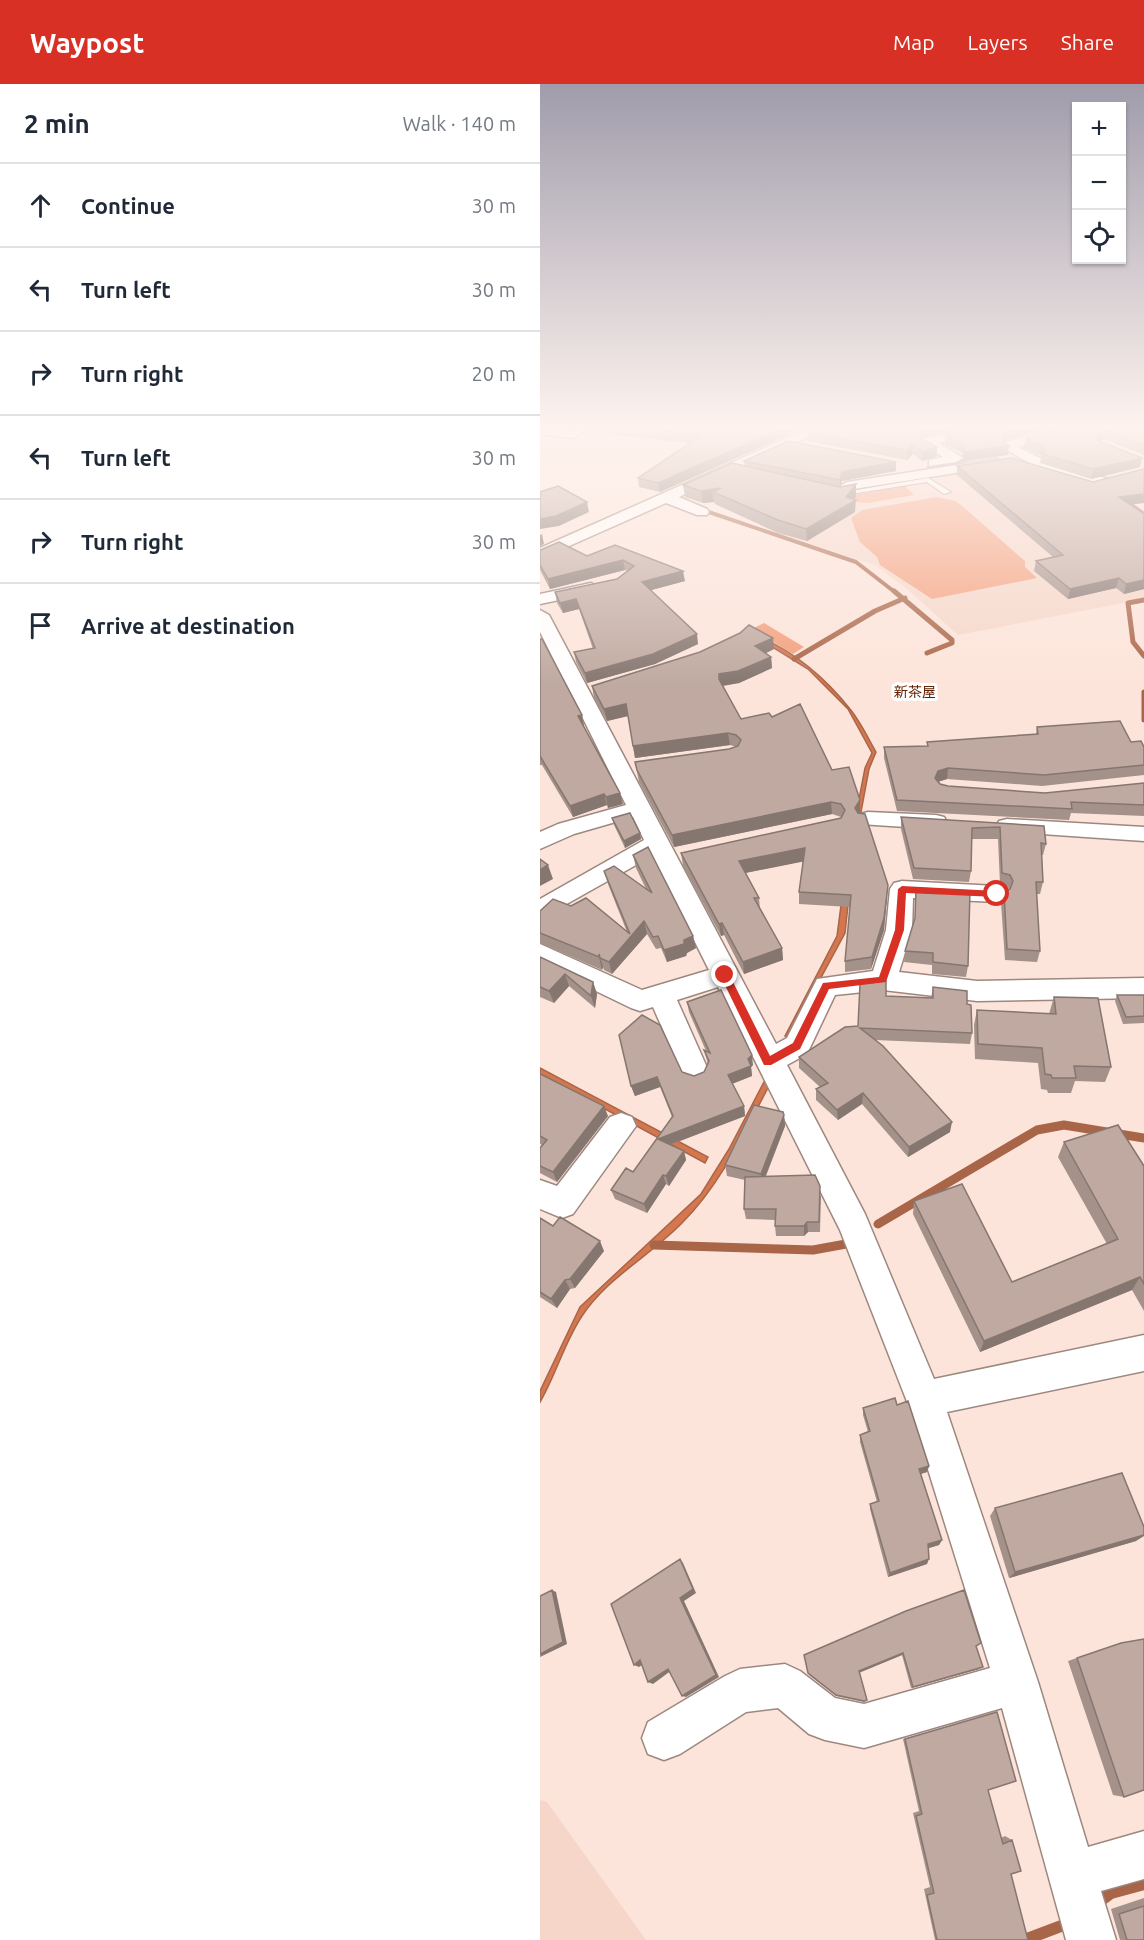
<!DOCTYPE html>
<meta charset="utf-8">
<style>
body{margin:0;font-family:Ubuntu,"Noto Sans JP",sans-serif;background:#f6f6f7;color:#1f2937}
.controls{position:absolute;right:18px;top:18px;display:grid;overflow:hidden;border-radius:0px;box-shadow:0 2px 4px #0004}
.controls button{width:54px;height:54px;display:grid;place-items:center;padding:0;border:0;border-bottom:2px solid #e0e1e3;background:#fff;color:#1f2937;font:30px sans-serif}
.stop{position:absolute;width:18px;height:18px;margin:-14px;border:4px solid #d93025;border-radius:50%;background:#fff}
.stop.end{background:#d93025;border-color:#fff;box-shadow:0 2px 6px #0008}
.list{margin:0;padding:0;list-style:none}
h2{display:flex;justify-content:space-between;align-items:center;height:78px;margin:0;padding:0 24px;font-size:26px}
h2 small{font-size:20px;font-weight:400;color:#747a83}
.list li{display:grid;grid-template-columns:39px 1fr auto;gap:18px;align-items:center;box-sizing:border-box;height:84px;padding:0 24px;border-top:2px solid #e0e1e3}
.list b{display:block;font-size:22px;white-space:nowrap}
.list em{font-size:20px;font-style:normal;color:#747a83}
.icon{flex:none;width:33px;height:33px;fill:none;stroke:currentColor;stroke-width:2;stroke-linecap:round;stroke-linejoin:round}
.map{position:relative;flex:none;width:604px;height:1856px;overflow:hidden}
header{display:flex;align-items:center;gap:36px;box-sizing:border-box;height:84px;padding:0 30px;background:#d93025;color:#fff}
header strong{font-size:28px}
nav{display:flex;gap:33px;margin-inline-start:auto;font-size:21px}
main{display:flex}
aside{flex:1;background:#fff}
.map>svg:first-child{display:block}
.built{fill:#f5d6c9}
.green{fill:#f39e7b}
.water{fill:#d4774f;stroke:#a96548;stroke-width:1.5}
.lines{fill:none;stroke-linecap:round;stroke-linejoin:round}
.stream-far3{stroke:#a96548;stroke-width:4}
.stream-far2{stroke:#a96548;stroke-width:5}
.stream-far1{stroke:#a96548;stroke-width:9}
.stream{stroke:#a96548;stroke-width:12}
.lane-casing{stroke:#9d887f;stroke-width:2}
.street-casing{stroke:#9d887f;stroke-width:3}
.lane{fill:#fff;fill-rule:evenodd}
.street{fill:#fff;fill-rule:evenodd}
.wall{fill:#a4918a}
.shaded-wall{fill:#867670}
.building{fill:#bfa9a0;stroke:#867670;stroke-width:1.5}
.route{fill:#d93025}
.labels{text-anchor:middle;stroke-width:6;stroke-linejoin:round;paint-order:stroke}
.far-neighbourhood-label{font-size:14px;fill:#612201;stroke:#fff}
</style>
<header>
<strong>Waypost</strong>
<nav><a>Map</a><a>Layers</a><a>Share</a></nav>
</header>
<main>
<aside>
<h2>2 min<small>Walk · 140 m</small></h2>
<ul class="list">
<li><svg class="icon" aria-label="ahead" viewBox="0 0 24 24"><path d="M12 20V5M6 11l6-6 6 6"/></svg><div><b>Continue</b></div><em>30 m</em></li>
<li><svg class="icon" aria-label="left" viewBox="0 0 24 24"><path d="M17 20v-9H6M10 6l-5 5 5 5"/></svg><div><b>Turn left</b></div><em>30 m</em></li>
<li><svg class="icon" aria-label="right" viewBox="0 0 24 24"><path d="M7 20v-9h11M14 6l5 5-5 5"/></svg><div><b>Turn right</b></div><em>20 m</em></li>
<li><svg class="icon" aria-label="left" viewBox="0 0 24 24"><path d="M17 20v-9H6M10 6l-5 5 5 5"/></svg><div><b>Turn left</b></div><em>30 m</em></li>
<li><svg class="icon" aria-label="right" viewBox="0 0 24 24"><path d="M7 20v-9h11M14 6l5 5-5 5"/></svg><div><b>Turn right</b></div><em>30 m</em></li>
<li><svg class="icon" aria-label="arrive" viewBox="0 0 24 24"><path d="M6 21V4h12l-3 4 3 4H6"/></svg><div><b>Arrive at destination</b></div></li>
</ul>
</aside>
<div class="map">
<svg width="604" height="1856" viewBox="0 0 604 1856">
<rect width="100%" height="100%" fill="#fce4da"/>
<path class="built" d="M470 379 604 431V515L418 551 365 503 334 481 251 453 274 440 304 405Z
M0 1716 7 1718 106 1856H0Z"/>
<path class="green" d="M365 402 374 411 328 419 312 418 314 411Z
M397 413 415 417 421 421 485 477V483L497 494 392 515 340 481 337 473 320 458 311 434 322 426Z
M224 539 264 563 253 570 212 545Z"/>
<path class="water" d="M208 548C248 563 283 591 310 625 320 637 328 654 336 668L329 685 314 765 305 849 249 953 245 952 297 852 306 783 325 684 332 669 308 625 268 585Z
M0 984 168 1073 165 1079 0 990Z
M224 998 230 1000C204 1049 181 1100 142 1139 111 1171 67 1194 42 1232 24 1259 16 1291 0 1318V1307L40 1223 161 1110 189 1065Z"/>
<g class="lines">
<path class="stream-far3" d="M389 384 432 374
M590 420 604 430
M160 425 316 478 356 509"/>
<path class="stream-far2" d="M354 507 412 556V559L387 569
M604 516 588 519 593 558 604 572
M254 575 335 527 365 514
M604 608V636"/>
<path class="stream-far1" d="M338 1140 497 1046 524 1041 604 1054
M114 1161 273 1166 306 1160"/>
<path class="stream" d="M556 1820 571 1809 604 1800
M484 1856 529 1839"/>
<defs>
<path id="lane" d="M388 394 411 408 404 410 387 398 298 412 294 410Z"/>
<path id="street" d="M0 343 31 346 52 343 33 354 0 350Z
M272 343H290L139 413 167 425 169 428 167 431H157L126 419 0 475V464Z
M507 347 514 351 512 354 478 363 510 379 569 395V401L564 402 500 385 463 364 465 358Z
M410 349 417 353 415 356 399 359 423 374 416 378 389 382V376L403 373 379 358 381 355Z
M455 375 460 376V382L307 406 300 402 307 398Z
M51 499 59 504 57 508 0 520V510Z
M0 526 9 531 236 960 247 954 277 895 333 887 346 846 350 805 354 799 362 797 457 802 466 804 469 810 466 816 457 818 373 814 372 846 359 888 437 897 604 894V914L437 917 343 906 295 911 267 970 247 981 325 1130 394 1295 604 1251V1287L407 1328 498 1598 548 1763 604 1747V1795L561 1807 576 1856H526L462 1624 324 1664 285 1656 269 1650 238 1624 206 1628 140 1670 124 1676 108 1670 102 1654 108 1638 185 1592 200 1585 245 1580 260 1587 295 1614 324 1620 450 1584 366 1315 300 1146 178 903 137 916 169 988 165 996 155 1000 145 996 113 923 100 927 91 924 0 880V860L102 906 169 886 112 772 0 835V815L104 756 93 733 34 750 0 765V748L18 740 86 721 0 548Z
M328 728 396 731 404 733 407 738 404 743 396 745 320 740 317 735 320 730Z
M467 735 604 743V757L459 747 456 742 459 737Z
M81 1029 92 1033 96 1042 33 1130 22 1134 0 1125V1096L17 1102 70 1033Z"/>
</defs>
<use href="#lane" class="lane-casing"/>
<use href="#street" class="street-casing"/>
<use href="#lane" class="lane"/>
<use href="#street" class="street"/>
</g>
<path class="wall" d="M51 343H266L120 408 99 403 98 394 150 359 57 349V347L51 346Z
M276 343H604V348L593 345 604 350V371L564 355 559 357 600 383 551 395 500 379 501 372 484 364 486 355 511 348 506 345 464 356 468 371 423 377 422 369 405 360V351L412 348 411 347 381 353 380 354 397 372 382 377 373 370 367 376 268 357V348Z
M204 377 356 387 302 397 300 403 316 413 314 415 315 428 267 457 238 449 175 420 174 418 163 419 145 413 143 401 205 382Z
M417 382 553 398 604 385V419L591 420 604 430V505L584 510 576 504 528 515 494 487 496 477 513 473 417 391Z
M75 461 145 497 111 506 158 560 115 580 47 599 36 578 34 568 53 565 39 525 23 529 17 519 15 508 77 495 88 487 85 486 10 505 0 486V466L47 472Z
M0 555 42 631 44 642 83 720 68 724 67 721 33 733 2 681H0Z
M234 565 226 569 231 573 232 584 199 599 183 602 201 635 232 633 292 686 320 716 319 729 347 813 344 846 331 885 305 888V877L310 823 259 820V808L263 777 205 789 219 814 220 825 242 864 243 876 204 890 184 851 181 852 143 782 141 769 301 734V733L292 730 134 763 99 698 95 678 189 665 197 663 190 661 95 674 88 632 67 637 54 614 52 602Z
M497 643 591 658 604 663V691L502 702 407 695 398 698 400 700 408 702 505 709 604 699V732L531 729 529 736 357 727 344 674V663L387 662V658L496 650Z
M361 733 504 742 506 760 503 771H502L503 798 500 810H496L500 867 497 878 465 876 461 819 464 808 469 806 468 803 460 800 458 755H432L431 787 429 798 373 795 361 745Z
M72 734 100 749 101 755 85 764 74 741Z
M93 771 153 852 156 864 147 869 146 872 127 878 121 864 116 865 107 850 72 890 64 886 63 883 62 886 0 859V827L87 848 68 800 64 787 106 805 96 784Z
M376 804 428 882 426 893 392 890V881L364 878 365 867 375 837Z
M0 873 53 898 57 910 55 924 29 902 14 919 0 913Z
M393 903 427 920 432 949 430 960 335 956 410 1048 368 1073 322 1020 298 1036 276 1016V1005L280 1003 259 984V973L318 942 346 912 391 914Z
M577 911H604V939L583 940 575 917Z
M514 913 571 983 565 998 535 997 531 1009H508L507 1006 501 1005 498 979 435 975 434 941 437 926 509 930Z
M147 918 213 981 211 983 212 992 192 1000 204 1022 205 1032 130 1061 144 1067 146 1076 129 1102 126 1100 107 1129 75 1115 71 1106 93 1088 132 1033 120 1003 95 1012 91 1002 142 988 154 992 164 988 168 980 164 966 166 967 149 928Z
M0 990 68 1032 17 1098 0 1089V1064L2 1061 0 1060Z
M244 1031 245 1042 226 1092 281 1112 280 1148H268L264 1152H236L235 1142V1136L206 1135 204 1125 205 1096 187 1092 185 1081Z
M524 1058 604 1082V1227L592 1206 440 1268 373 1130 374 1117 472 1198 567 1160 518 1073Z
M0 1134 13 1142 64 1167 35 1204 30 1205 17 1224 0 1213Z
M357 1321 389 1382 387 1388 381 1390 402 1456 399 1461 388 1464 387 1480 348 1493 330 1425V1420L337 1418 320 1358V1351L328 1348 323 1331V1324Z
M455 1424 596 1457 469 1494 450 1432Z
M581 1559 584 1713 573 1711 528 1577Z
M436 1562 439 1585 371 1604 362 1571 319 1589 326 1617 324 1618 296 1612 269 1591 264 1571Z
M451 1630 448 1706 461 1754 465 1752 472 1756 471 1790 488 1856H395L384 1805 390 1803 373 1729 379 1727 363 1655Z
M604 1814V1856H580L571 1825Z"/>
<path class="shaded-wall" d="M246 343H266L120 408 118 399Z
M384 343H411V347L381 353V344Z
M481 343H507L506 345 463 357 464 348Z
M566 346 564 355 554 360 556 352Z
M373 361V370L367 376V367Z
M469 362 468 371 423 377 424 368Z
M397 363V372L382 377 383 368Z
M602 374 600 383 551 395 553 385Z
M356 378V387L302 397 300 405V396L302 388Z
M316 400V413L311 418 316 416 315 428 267 457 266 445 306 413Z
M181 404 173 408 174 418 163 419 161 407Z
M604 410V419L577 422 579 413Z
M47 418 49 428 19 442 0 445V435Z
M2 450 4 460 0 462V451Z
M83 476 85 486 10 505 8 495Z
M143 487 145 497 104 508 102 498Z
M579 494 576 504 528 515 530 505Z
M604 496V505L584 510 586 500Z
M36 515 39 525 23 529 20 519Z
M157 550 158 560 115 580 47 599 45 589Z
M233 554 234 565 216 574 215 562Z
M231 573 232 584 199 599 180 602 179 590Z
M86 620 88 632 67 637 64 625Z
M42 631 44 642 41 643 38 632Z
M188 649 190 661 95 674 93 662Z
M408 684 407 695 397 698 395 694 398 687Z
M80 709 83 720 68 724 66 713Z
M64 710 67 721 33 733 30 722Z
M320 716V728L315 736V724Z
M291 718 292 730 134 763 132 751Z
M100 749 101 755 85 764 84 757Z
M265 764 266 777 200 790 199 777Z
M8 781 13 795 0 802V786Z
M348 801 344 846 331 885 332 873Z
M104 837 107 850 72 890 69 878Z
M182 839 184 851 181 852 179 840Z
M153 852 156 864 147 869 146 872 127 878 124 866Z
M242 864 243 876 204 890 203 878Z
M59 870 63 883 62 886 59 873Z
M25 890 29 902 14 919 9 907Z
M53 898 57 910 55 924 51 912Z
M212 971 213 981 211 983 212 992 189 1001 188 991 208 975Z
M117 993 120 1003 95 1012 91 1002Z
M323 1009 322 1020 298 1036 297 1026Z
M64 1022 68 1032 17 1098 13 1088Z
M204 1022 205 1032 121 1064 118 1055Z
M244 1031 245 1042 222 1101 221 1090Z
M412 1038 410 1048 368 1073 369 1063Z
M144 1067 146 1076 129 1102 126 1092Z
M123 1091 126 1100 107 1129 104 1120Z
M267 1138 268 1148 264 1152V1142Z
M60 1157 64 1167 35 1204 30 1195Z
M600 1193 592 1206 440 1268 444 1257Z
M25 1196 30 1205 17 1224 11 1215Z
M389 1382 387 1388 377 1391 379 1385Z
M604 1451V1452L596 1457 469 1494 475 1488Z
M402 1456 399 1461 386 1465 388 1460Z
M140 1475 143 1479 156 1509 144 1517 179 1593 146 1613 142 1612Z
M389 1475 387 1480 348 1493 350 1489Z
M12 1506 16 1508 27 1560 0 1573Z
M363 1569 362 1571 318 1589 319 1587Z
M100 1576 105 1579 99 1583 94 1581Z
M443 1583 439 1585 371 1604 373 1603Z
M128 1585 132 1586 113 1600 108 1598Z"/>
<path class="building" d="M89 343H246L118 399 98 394 162 351Z
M276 343H384L381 344 380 354 397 363 383 368 373 361 367 367 268 348Z
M418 343H481L464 348V358L469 362 424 368 423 360 405 351 420 345Z
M517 343H588L604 350V361L566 346 556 352 559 357 602 374 553 385 502 370 505 367 502 363 486 355 515 346Z
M248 357 356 378 302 388 300 396 204 377Z
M471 374 553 398 604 385V410L579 413 604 430V496L586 500 579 494 530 505 496 477 523 471 417 382Z
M192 379 300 403 316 400 306 413 316 416 266 445 238 436 173 408 181 404 161 407 143 401Z
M18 402 47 418 16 432 0 435V408Z
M19 458 47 472 75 461 143 487 102 498 157 550 113 570 45 589 34 568 55 564 36 515 20 519 15 508 77 495 94 482 83 476 8 495 0 481V466Z
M209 541 233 554 215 562 231 573 198 587 179 590V595L201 635 229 629 232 633 260 620 292 686 309 683 320 716 315 724 318 729 325 730 348 801 344 834 332 873 305 877 311 811 259 808 265 764 199 777 219 814H214L242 864 203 878 182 839 179 840 141 769 301 734 305 726 301 720 291 718 132 751 97 686 95 678 189 665 198 662 201 656 196 651 188 649 93 662 86 620 64 625 52 602 160 568 200 549Z
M0 555H2L42 631 38 632 80 709 66 713 64 710 30 722 0 672Z
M580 637 591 658 601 657 604 663V681L504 691 408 684 398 687 395 694 400 700 408 702 505 709 604 699V721L531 718 532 725 357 716 344 663 388 662 387 658 498 650 497 643Z
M90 729 100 749 84 757 72 734Z
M361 733 504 742 506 760 501 759 503 798H496L500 867 467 865 464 808 470 805 473 797 470 791 462 789 460 743 432 744 431 787 374 784Z
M108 763 153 852 144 856V860L124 866 118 852 113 853 104 837 69 878 60 874 59 870V873L0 849V827L13 815 31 822 46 814 90 850 64 787 74 782 112 809 93 771Z
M0 775 8 781 0 786Z
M376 804 430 807 428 882 393 878V869L365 867 375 834Z
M0 873 53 898 51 912 25 890 9 907 0 903Z
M346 897V912L393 914V903L427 907V920L431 921 432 949 320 944 343 962 412 1038 369 1063 323 1009 297 1026 276 1005 288 999 259 973 305 943 318 942 320 900Z
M181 906 212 971 208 975 211 982 188 991 204 1022 118 1055 144 1067 126 1092 123 1091 104 1120 71 1106 86 1084 93 1088 133 1032 117 993 91 1002 79 951 102 931 120 941 142 988 154 992 164 988 169 977 164 966 170 969 147 918Z
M577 911H604V932L586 933Z
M514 913 558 914 571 983 534 982 536 994H512L511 991 505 990 502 964 438 960 437 926 516 930Z
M0 990 64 1022 13 1088 0 1082V1064L7 1056 0 1052Z
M214 1021 243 1028 244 1031 221 1090 185 1081Z
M578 1041 604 1082V1200L600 1193 444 1257 374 1117 422 1100 472 1198 578 1155 524 1058Z
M275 1091 280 1102 279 1138H267L264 1142H235L236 1125H204L205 1093Z
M20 1133 60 1157 30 1195 25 1196 11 1215 0 1208V1134L13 1142Z
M355 1314 357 1321 368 1317 389 1382 379 1385 402 1456 388 1460 389 1475 350 1489 330 1420 339 1417 320 1351 330 1347 323 1324Z
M582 1389 604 1443V1451L475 1488 455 1424Z
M140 1475 153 1505 140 1514 176 1591 142 1612 128 1585 108 1598 100 1576 94 1581 71 1520Z
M12 1506 23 1558 0 1570V1512Z
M424 1506 441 1559 436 1562 443 1583 373 1603 363 1569 319 1587 327 1616 324 1617 296 1611 268 1589 264 1571 366 1527Z
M604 1555V1706L584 1713 537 1574 581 1559Z
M457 1628 476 1697 448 1706 463 1760 472 1756 481 1787 471 1790 488 1856H397L387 1811 394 1809 376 1732 382 1730 365 1655Z
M604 1822V1856H587L579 1830Z"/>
<linearGradient id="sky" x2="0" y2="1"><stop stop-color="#a09cab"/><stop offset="0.57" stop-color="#fef3ee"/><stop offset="1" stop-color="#fef3ee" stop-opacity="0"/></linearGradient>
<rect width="604" height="603" fill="url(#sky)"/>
<path class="route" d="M362 802 457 807 462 810 457 813 366 809 364 846 346 898 289 905 260 965 231 981H224L180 891 181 888H188L230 972 253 959 283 899 339 893 355 846 358 805Z"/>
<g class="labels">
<g class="far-neighbourhood-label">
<text x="375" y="613">新茶屋</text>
</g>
</g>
</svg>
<div class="controls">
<button>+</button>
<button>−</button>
<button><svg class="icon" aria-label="locate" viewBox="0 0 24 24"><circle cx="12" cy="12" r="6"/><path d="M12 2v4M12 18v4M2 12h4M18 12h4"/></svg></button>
</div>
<div class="stop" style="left:457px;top:810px"></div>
<div class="stop end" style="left:185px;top:891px"></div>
</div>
</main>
